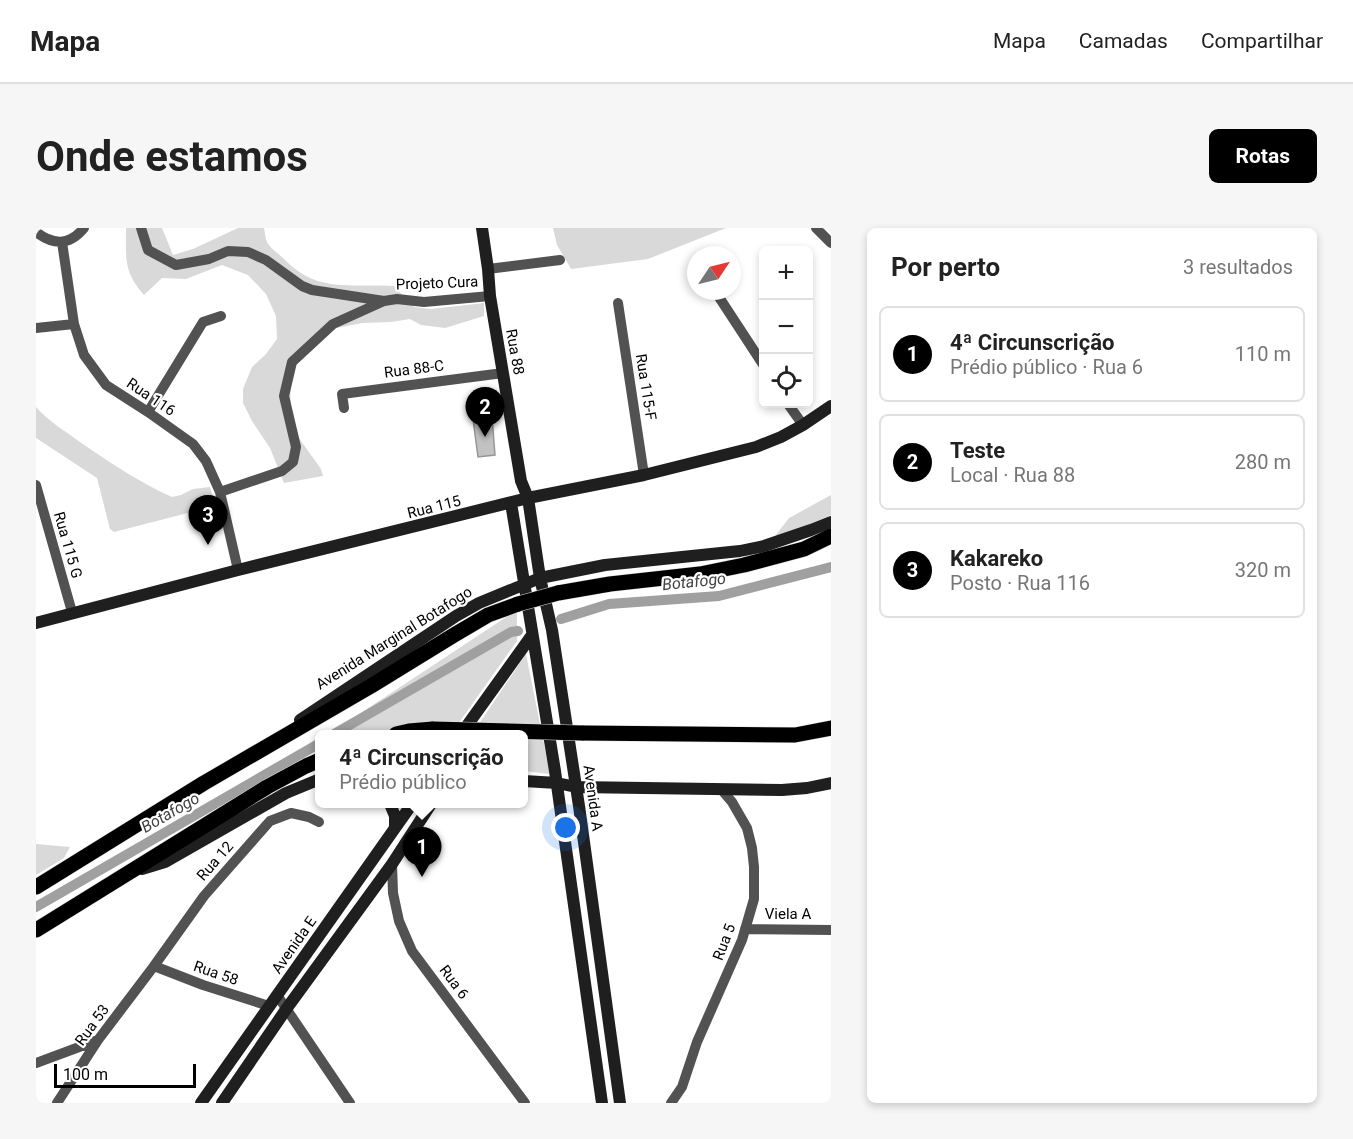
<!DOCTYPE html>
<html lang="pt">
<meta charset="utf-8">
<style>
body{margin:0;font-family:Roboto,sans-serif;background:#f6f6f6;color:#222}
.controls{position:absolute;right:18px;top:18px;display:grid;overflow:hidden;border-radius:9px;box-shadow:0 3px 9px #0003}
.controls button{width:54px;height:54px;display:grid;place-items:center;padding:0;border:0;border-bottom:2px solid #e0e0e0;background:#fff;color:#222;font:30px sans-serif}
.compass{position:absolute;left:651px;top:18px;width:54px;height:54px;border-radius:50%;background:#fff;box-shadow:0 3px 9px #0003;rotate:55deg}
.scale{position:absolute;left:18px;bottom:15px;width:142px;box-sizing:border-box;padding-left:6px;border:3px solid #000;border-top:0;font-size:16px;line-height:21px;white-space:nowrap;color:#000;-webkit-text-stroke:4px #fff;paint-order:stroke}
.you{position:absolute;left:530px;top:600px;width:21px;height:21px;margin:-15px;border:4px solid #fff;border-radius:50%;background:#1a73e8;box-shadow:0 0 0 9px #1a73e833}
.badge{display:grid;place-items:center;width:39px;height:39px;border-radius:50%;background:#000;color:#fff;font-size:20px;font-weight:700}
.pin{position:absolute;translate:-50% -50px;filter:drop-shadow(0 2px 3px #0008)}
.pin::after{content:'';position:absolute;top:32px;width:21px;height:18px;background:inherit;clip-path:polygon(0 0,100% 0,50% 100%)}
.popup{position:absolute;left:279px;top:502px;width:213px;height:78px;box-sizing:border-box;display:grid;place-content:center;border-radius:9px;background:#fff;filter:drop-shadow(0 2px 4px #0005);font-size:20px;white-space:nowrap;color:#767676}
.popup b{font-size:22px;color:#222}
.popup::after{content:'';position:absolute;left:50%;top:100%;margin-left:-12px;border:12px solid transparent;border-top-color:#fff}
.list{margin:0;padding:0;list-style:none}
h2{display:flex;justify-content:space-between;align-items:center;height:78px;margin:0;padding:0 24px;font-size:26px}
h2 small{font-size:20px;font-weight:400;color:#767676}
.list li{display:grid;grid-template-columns:39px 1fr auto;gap:18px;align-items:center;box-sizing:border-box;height:96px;margin:0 12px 12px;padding:0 12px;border:2px solid #e0e0e0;border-radius:9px}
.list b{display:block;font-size:22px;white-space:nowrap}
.list p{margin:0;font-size:20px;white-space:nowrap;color:#767676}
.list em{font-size:20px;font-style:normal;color:#767676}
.icon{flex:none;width:33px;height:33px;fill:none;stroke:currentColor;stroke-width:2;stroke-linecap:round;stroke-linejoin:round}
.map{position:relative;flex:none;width:795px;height:875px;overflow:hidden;border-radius:9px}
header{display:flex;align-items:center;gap:36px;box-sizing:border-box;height:84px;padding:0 30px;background:#fff;border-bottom:2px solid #e0e0e0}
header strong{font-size:28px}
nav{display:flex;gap:33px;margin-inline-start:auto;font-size:21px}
.intro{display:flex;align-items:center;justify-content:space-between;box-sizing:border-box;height:144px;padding:0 36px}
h1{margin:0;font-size:42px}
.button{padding:15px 27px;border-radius:9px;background:#000;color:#fff;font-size:21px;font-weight:700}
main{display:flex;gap:36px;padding:0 36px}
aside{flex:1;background:#fff;border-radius:9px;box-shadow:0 3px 9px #0003}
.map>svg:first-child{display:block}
.green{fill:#d9d9d9}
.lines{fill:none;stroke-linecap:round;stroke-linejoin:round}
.canal{stroke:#a0a0a0;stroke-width:10}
.building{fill:#c2c2c2;stroke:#969696;stroke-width:1.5}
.primary-casing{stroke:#dbdbdb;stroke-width:16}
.street{stroke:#525252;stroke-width:10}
.secondary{stroke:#1f1f1f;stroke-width:12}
.primary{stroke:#000;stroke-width:15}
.primary-bridge-casing{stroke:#dbdbdb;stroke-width:16;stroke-linecap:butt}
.primary-bridge{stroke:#000;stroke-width:15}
.labels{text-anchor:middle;stroke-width:4.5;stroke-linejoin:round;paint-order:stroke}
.street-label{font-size:15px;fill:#000;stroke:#fff}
.water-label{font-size:16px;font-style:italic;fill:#414141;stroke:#fff}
</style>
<header>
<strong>Mapa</strong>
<nav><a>Mapa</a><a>Camadas</a><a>Compartilhar</a></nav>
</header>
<div class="intro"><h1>Onde estamos</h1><a class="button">Rotas</a></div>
<main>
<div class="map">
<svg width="795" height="875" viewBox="0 0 795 875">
<rect width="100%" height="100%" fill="#fff"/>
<path class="green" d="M90 0H126L137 27 157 21 202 0H228C229 4 229 10 231 14 234 20 243 26 248 31 282 66 314 55 358 58L378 79 395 81 448 75V88L409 100 385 97 374 91 355 94 326 95 301 100 279 113 254 143 255 187 260 206 285 241 287 248 248 255 234 220 216 193 207 175V161L216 139 230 126 241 111 240 88 230 66 212 47 186 37 150 51 126 50 108 67C87 43 90 30 90 0Z
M517 0H690L612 31 535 41 521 17Z
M0 179C12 193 29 203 44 214 73 234 103 254 136 269L145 267 157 261 174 259 179 278 78 304 74 301 61 250 0 210Z
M795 267V287L765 300 739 308 753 290Z
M481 382V413L415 506H293Z
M490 426 514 546 488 543V506H436Z
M0 616 34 619 28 630 0 647Z"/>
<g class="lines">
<path class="canal" d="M525 391 573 376 683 368 795 339
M298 506 475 404 482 403
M0 679 284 515"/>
</g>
<path class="building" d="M456 189 459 227 442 229 437 191Z"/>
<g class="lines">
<defs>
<path id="primary" d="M522 365 574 356 664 346 708 337 768 321 795 308
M546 505 759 507 795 500
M360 506 373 503 397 501
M0 659 168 555 335 458 418 407 452 387 482 376
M0 702 231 559 270 538 284 532"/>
</defs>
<use href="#primary" class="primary-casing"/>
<path class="street" d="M105 0 112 22 140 37 173 31 192 23 212 24 230 32 266 58 276 62 348 73 361 71 388 74 454 68
M780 0 795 15
M0 4C17 17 33 18 48 0
M26 14 38 96 48 127 70 157 112 184 157 216 170 233 184 264 202 342
M452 41 524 32
M679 63 728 138
M582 75 608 247
M0 100 38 96
M752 176 767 197
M308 180 306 166 467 145
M112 184 167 94 185 88
M0 257 36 384
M184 264 246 243 257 234 260 219 248 168 256 134 297 96 348 73
M356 636 357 665 363 693 376 723 489 875
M709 701 795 702
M118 738 167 757 233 778
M241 767 314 875
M0 835 62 812
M21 875 62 812 118 738 168 668 234 593 255 585 273 589 283 594
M635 875 646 859 661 814 706 712 718 671V639L716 620 711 600 696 574 685 561"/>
<path class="secondary" d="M446 0 452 41 454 68 485 253 492 270 504 350 516 402 543 578 584 875
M475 275 519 543 566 875
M0 395 202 342 492 270 608 247 720 219 745 209 767 197 795 178
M264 492 420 388 443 375 504 350 569 337 704 323 728 318 775 302 795 294
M425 506 496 407
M488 553 521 555 540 559 746 562 771 560 795 555
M354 576 359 588V598
M106 641 129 634 250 565 284 551
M165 875 376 576
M186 875 251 780 356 636 395 576"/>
<use href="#primary" class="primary"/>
<defs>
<path id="primary-bridge" d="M482 376 522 365
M397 501 546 505"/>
</defs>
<use href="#primary-bridge" class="primary-bridge-casing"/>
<use href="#primary-bridge" class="primary-bridge"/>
</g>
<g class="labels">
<g class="street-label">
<text transform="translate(401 55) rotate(-2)" y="5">Projeto Cura</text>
<text transform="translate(479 124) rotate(80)" y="5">Rua 88</text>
<text transform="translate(378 141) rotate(-7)" y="5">Rua 88-C</text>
<text transform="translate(610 159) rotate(81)" y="5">Rua 115-F</text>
<text transform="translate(115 169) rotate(34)" y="5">Rua 116</text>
<text transform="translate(398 279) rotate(-14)" y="5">Rua 115</text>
<text transform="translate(32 317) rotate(74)" y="5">Rua 115 G</text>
<text transform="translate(358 410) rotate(-32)" y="5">Avenida Marginal Botafogo</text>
<text transform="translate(557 570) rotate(82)" y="5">Avenida A</text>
<text transform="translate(179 633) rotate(-49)" y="5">Rua 12</text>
<text x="752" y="691">Viela A</text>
<text transform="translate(688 714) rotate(-69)" y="5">Rua 5</text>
<text transform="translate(258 717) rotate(-55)" y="5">Avenida E</text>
<text transform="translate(180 745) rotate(19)" y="5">Rua 58</text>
<text transform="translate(418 754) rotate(53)" y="5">Rua 6</text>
<text transform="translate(56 797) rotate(-54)" y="5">Rua 53</text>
</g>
<g class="water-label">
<text transform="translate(658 353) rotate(-6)" y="6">Botafogo</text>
<text transform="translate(134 584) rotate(-30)" y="6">Botafogo</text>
</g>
</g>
</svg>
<div class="controls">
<button>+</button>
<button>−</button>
<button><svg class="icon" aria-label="locate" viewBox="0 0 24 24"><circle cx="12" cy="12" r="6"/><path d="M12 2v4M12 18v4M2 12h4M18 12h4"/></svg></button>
</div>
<svg class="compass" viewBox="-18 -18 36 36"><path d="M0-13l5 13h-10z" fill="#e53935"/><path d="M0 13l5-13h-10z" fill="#767676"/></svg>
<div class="scale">100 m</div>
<div class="you"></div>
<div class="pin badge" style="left:386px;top:649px">1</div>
<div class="popup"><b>4ª Circunscrição</b>Prédio público</div>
<div class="pin badge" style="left:449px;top:209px">2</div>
<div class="pin badge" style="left:172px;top:317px">3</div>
</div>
<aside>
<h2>Por perto<small>3 resultados</small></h2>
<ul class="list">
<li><span class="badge">1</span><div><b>4ª Circunscrição</b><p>Prédio público · Rua 6</p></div><em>110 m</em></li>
<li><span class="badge">2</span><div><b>Teste</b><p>Local · Rua 88</p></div><em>280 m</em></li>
<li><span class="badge">3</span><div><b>Kakareko</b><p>Posto · Rua 116</p></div><em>320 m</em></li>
</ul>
</aside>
</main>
